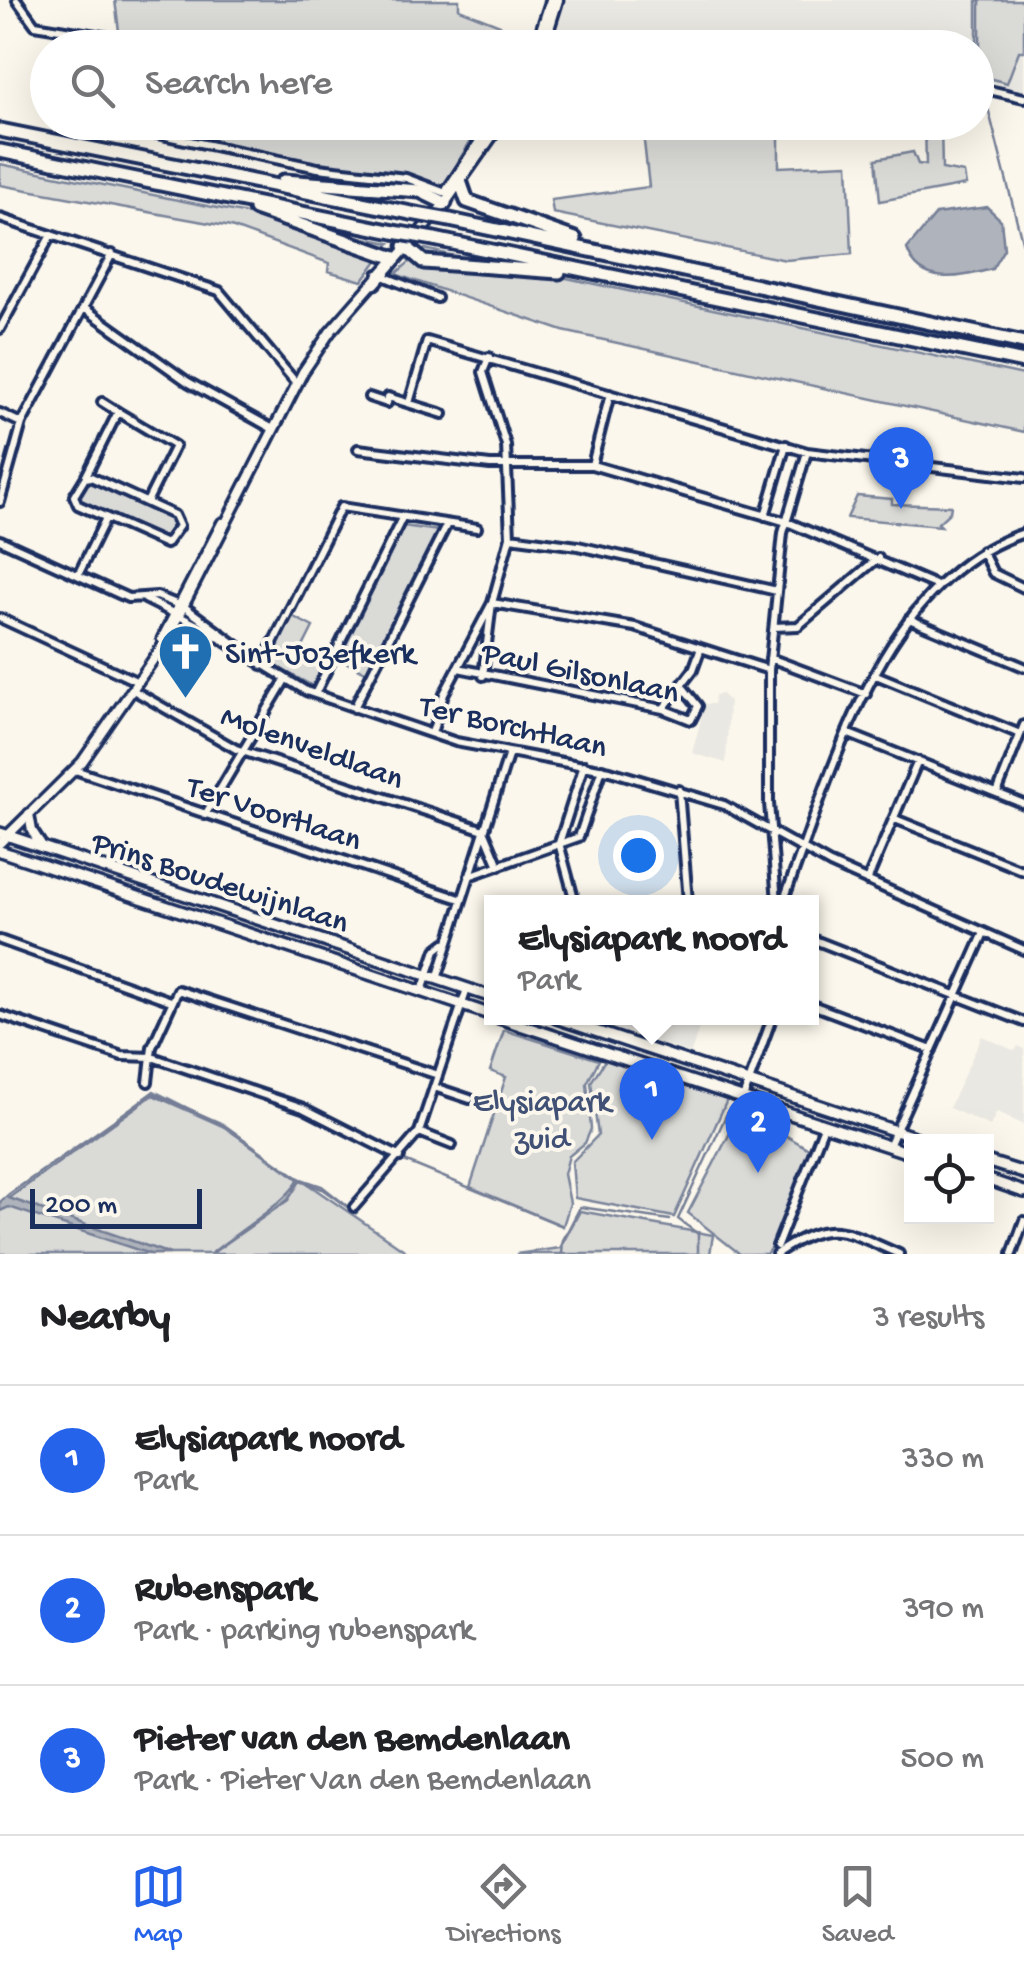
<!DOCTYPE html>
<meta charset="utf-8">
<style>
body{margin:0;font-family:"Gochi Hand",sans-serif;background:#f2f2f2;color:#202124}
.controls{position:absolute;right:30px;bottom:30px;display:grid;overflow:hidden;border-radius:0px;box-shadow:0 10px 40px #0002}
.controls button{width:90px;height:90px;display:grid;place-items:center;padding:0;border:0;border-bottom:2px solid #e0e0e0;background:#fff;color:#202124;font:50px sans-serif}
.scale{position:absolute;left:30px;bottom:25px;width:172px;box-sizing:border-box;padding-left:10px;border:5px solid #1b2f5e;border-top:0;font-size:28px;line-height:35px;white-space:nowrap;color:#1b2f5e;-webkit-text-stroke:8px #fbf7ec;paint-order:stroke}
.you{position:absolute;left:638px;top:855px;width:35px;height:35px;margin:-25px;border:8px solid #fff;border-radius:50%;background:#1a73e8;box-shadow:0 0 0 15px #1a73e833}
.badge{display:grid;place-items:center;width:65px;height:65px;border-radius:50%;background:#2563eb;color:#fff;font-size:32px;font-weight:700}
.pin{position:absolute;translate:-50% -82px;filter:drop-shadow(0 2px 5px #0008)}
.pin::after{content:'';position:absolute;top:52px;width:35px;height:30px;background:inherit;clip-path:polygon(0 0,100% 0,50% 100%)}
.popup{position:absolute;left:484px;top:895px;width:335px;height:130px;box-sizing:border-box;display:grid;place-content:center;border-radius:0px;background:#fff;filter:drop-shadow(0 2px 8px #0005);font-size:32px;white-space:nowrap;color:#757577}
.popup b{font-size:38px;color:#202124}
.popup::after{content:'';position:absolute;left:50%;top:100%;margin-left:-20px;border:20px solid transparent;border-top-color:#fff}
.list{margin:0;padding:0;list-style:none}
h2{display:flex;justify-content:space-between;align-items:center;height:130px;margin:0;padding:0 40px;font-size:42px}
h2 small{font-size:32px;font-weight:400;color:#757577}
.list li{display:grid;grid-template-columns:65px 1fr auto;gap:30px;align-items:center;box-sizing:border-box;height:150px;padding:0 40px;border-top:2px solid #e0e0e0}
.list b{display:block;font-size:38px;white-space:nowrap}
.list p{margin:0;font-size:32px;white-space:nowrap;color:#757577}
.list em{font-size:32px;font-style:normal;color:#757577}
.icon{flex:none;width:55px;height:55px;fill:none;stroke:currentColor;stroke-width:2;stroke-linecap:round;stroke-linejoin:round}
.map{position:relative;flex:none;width:1024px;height:1254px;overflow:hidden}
.search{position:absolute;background:#fff;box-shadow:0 10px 40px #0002;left:30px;right:30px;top:30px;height:110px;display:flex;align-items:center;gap:25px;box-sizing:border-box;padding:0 35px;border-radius:55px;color:#757577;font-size:38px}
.sheet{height:580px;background:#fff}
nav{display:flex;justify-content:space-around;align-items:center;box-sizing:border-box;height:140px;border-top:2px solid #e0e0e0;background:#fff;font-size:28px;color:#757577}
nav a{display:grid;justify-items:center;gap:5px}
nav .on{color:#2563eb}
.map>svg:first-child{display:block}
.built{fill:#eae8e2}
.green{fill:#dadad7;stroke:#7a849a;stroke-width:2.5}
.water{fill:#afb3bb;stroke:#747e96;stroke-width:2.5}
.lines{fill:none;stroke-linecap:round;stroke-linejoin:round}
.stream{stroke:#747e96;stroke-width:2.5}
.minor-casing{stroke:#1b2f5e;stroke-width:14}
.tertiary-casing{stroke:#1b2f5e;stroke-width:15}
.secondary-casing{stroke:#1b2f5e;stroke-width:16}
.motorway-casing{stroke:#1b2f5e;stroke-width:19}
.minor{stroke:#fbf7ec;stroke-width:6}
.tertiary{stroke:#fbf7ec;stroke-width:8}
.secondary{stroke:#fbf7ec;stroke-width:9}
.motorway{stroke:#fbf7ec;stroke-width:11}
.motorway-bridge-casing{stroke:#1b2f5e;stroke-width:19;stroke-linecap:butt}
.motorway-bridge{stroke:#fbf7ec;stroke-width:11}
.labels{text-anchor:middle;stroke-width:8;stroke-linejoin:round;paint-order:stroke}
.poi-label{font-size:32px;fill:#1b2f5e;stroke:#fbf7ec;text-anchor:start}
.street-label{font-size:32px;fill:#1b2f5e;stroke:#fbf7ec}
.park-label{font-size:32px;fill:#415176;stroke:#fbf7ec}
</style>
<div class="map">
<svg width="1024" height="1254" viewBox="0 0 1024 1254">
<rect width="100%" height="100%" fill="#fbf7ec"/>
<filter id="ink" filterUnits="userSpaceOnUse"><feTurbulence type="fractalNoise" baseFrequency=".01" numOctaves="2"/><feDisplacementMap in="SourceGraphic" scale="20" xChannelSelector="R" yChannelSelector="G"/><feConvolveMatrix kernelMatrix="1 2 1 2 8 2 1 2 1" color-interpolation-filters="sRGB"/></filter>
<g filter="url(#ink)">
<path class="built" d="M564 0H1024V94L977 79 976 48H549Z
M722 694 729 701 726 763 692 753 705 704H714L715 695Z
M583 1018H702L691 1053Z
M982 1036 1015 1051 1018 1046 1024 1049V1125L997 1112 990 1126 949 1108Z"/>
<path class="green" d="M115 0H459V9L500 25 497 36 516 44 121 47Z
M977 0H1024V51H1019L1007 83 977 75Z
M175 123H481L444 186C355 160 259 166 175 123Z
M642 123H779V167L848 164 852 254 786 260 553 213 551 200 649 187Z
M925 123H941L942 169 964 173 966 185 880 201 876 159 913 152 918 164 926 165Z
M0 164 390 243 362 281 328 271 329 263 231 227 0 185Z
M425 249 529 274 562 277 1024 375V432L563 331 395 274Z
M89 479 172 516 176 526 165 540H160L83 505 77 497Z
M857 496 892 499V504L951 506 950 512 938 523 941 526 847 518Z
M403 526 439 531 368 673 337 658Z
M290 615 313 627 303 647 326 659 313 686 268 662Z
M504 1030 599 1060 587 1083 591 1129 585 1143 569 1156 564 1174 570 1203 563 1226 470 1187 506 1077 490 1071Z
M605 1060 727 1100 674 1217 575 1198 572 1162 598 1135 591 1082Z
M154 1091 223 1126 410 1254H0V1205Z
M742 1110 814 1152 785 1229 766 1254H740L688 1213Z
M580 1211 713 1235 710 1254H516L560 1248Z"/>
<path class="water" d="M987 207 1001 220 1004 249 992 269C960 278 920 287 907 249L936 214Z
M153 1093 223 1124 298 1178 322 1186 357 1214 322 1189 300 1181 288 1200 211 1254C231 1236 292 1199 298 1179L225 1127 153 1095 9 1198 170 1254H150L9 1207 0 1211V1202L9 1194Z"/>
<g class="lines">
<path class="stream" d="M980 0V82
M986 100 1024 249
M360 1208 402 1160 563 1226
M562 1254 563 1240 580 1207 670 1220
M698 1254V1234L678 1219 729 1109"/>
<defs>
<path id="minor" d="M17 0 35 25 108 37 112 48
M976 87 1024 98
M976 102 983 88
M124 122 138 130 318 168 406 178 446 193
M528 122H580
M0 218 219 291 297 384
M378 274 437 298
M84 308 188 382 273 429
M0 329 51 235
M369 397 387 403 388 397 443 414
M102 402 118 412
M409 403 427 341 807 452 1024 478
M0 413 21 423
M358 449 490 465H592L787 522 935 585
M592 465 610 394
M91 477 174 515 179 526 166 544 78 505 74 496 85 478Z
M85 478 118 412 175 446 147 502
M0 502 22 423 112 254
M765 516 786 445
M510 537 578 546 777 591
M0 540 128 598 157 596 186 608 247 653
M982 551 993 573 1024 588
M78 575 106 518
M145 599 205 629 306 691 456 742 610 771 724 805 830 864 1024 950
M0 618 138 682
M909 619 1024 667
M774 627 798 626 878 558
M770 658 866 694
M262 665 341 507 477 528
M458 668 663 709 691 720 698 706 682 686
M876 675 1020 734
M483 676 492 603 635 627 769 670
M133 690 236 749 484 830 499 866
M315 694 402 518
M354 708 447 524
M663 709 693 670 701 648
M432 733 444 694 492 603 510 537 506 445 483 372 489 357
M849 734 1024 804
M75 770 460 899
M679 790 688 902
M997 793 1024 725
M205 815 285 680
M895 819 1024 871
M469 876 579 837 602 769
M867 881 918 761
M575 902 559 843 584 765
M777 902 769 803V670L783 533 807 452
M783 902C832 775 879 580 1024 533
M812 939 1024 1022
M0 940 171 1001
M437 979 509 753
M422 991 436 950 445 943
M812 1005 932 1050
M0 1015 122 1056 152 1057 303 1108 400 1157
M148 1082 152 1047 178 990 438 1075
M434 1087 470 1099
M743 1098 772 1018
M419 1132 452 1145
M889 1146 983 935
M354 1207 419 1132 467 989
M777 1246 822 1131
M776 1254C831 1217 843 1230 899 1254
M1012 1254 1024 1221"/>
<path id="tertiary" d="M535 48 551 0
M543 48 558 0
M448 189 493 122
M375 284 446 202 502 122
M162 639 222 523
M29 814 32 831 42 846
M0 843 82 762 164 644 303 372 330 332 395 258"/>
<path id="secondary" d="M0 833 492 997
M0 851 492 1015
M499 1018 912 1154
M556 1018 929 1142
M986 1161 1024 1173
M986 1179 1024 1192"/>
<path id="motorway" d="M0 130 411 213
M0 151 394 232
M284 181 420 191 445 203
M460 181 467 201 575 239
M255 209 395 258
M450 220 1024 343
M434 239 1024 362
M405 246 424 262 559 272"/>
</defs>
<use href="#minor" class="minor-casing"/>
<use href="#tertiary" class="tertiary-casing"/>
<use href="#secondary" class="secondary-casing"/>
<use href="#motorway" class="motorway-casing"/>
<use href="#minor" class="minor"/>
<use href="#tertiary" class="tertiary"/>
<use href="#secondary" class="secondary"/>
<use href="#motorway" class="motorway"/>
<defs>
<path id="motorway-bridge" d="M411 213 450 220
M394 232 434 239"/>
</defs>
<use href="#motorway-bridge" class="motorway-bridge-casing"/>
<use href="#motorway-bridge" class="motorway-bridge"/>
</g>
</g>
<defs>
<symbol id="church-pin" viewBox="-11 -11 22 30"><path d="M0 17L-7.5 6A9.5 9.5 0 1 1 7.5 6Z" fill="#1f6fb2" stroke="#fbf7ec"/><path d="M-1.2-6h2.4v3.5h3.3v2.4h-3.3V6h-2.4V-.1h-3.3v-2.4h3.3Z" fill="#fff"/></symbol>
</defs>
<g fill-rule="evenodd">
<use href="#church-pin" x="154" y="620" width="63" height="86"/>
</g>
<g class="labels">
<g class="poi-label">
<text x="225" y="662">Sint-Jozefkerk</text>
</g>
<g class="street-label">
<text transform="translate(581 670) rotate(12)" y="11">Paul Gilsonlaan</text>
<text transform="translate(514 724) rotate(13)" y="11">Ter Borchtlaan</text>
<text transform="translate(313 745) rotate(20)" y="11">Molenveldlaan</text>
<text transform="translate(275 811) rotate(18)" y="11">Ter Voortlaan</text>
<text transform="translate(221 880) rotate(18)" y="11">Prins Boudewijnlaan</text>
</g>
<g class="park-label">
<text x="542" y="1110">Elysiapark<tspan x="542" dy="37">zuid</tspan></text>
</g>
</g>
</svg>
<div class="controls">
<button><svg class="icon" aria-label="locate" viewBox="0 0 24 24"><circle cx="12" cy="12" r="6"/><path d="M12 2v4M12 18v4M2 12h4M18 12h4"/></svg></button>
</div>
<div class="scale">200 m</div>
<div class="you"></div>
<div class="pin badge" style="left:652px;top:1140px">1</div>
<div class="popup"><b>Elysiapark noord</b>Park</div>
<div class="pin badge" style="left:758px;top:1173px">2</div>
<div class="pin badge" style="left:901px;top:509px">3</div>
<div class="search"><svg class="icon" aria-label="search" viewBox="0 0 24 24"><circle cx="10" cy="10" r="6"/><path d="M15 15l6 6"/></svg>Search here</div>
</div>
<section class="sheet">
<h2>Nearby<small>3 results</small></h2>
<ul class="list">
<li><span class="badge">1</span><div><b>Elysiapark noord</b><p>Park</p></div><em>330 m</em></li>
<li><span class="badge">2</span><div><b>Rubenspark</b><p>Park · parking rubenspark</p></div><em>390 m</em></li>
<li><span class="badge">3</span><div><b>Pieter van den Bemdenlaan</b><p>Park · Pieter Van den Bemdenlaan</p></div><em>500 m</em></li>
</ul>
</section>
<nav>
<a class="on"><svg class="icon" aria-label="map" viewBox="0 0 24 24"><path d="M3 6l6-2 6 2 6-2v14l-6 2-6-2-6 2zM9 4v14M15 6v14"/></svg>Map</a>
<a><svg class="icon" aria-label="directions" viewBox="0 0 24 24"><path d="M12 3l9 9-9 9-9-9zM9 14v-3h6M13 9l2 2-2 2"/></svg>Directions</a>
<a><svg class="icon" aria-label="saved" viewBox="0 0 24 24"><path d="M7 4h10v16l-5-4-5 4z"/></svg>Saved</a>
</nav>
